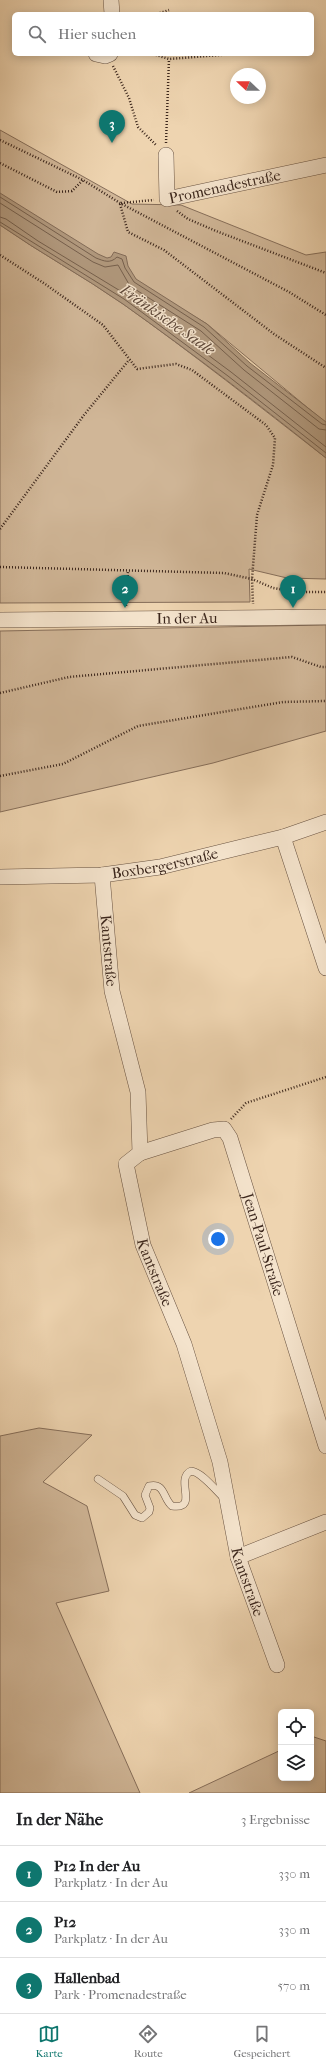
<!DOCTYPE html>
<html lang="de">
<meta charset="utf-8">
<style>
body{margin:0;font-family:"IM FELL French Canon",serif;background:#f6f6f6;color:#202124}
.controls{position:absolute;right:12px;bottom:12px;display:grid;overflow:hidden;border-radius:6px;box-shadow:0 2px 10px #0003}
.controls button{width:36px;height:36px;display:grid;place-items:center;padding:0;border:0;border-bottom:1px solid #e0e0e0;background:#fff;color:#202124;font:20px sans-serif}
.compass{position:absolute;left:230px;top:68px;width:36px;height:36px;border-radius:50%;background:#fff;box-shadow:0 2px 10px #0003;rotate:292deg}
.you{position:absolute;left:218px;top:1239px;width:14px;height:14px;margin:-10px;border:3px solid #fff;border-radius:50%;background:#1a73e8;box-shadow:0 0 0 6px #1a73e833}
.badge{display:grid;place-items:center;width:26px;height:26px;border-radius:50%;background:#0f766e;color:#fff;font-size:13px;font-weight:700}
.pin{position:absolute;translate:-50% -33px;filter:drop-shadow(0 1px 2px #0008)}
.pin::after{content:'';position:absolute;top:21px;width:14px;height:12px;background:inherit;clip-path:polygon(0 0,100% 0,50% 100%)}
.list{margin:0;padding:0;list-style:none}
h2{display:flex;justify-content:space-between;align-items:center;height:52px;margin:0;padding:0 16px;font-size:17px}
h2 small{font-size:13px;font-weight:400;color:#757577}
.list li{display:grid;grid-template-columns:26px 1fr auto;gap:12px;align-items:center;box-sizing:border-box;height:56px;padding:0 16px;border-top:1px solid #e0e0e0}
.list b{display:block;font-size:15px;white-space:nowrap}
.list p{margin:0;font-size:13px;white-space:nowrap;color:#757577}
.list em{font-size:13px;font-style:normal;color:#757577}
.icon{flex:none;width:22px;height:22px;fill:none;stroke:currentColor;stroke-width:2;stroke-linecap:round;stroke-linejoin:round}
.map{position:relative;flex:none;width:326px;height:1793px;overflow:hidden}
.search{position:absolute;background:#fff;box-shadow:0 2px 10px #0003;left:12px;right:12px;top:12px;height:44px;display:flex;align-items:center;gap:10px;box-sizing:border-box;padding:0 14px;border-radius:6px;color:#757577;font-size:15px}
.sheet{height:220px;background:#fff}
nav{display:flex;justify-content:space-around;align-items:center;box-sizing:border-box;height:56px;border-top:1px solid #e0e0e0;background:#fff;font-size:11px;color:#757577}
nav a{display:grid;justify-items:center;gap:2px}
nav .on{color:#0f766e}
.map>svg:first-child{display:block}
.green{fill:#d0b697;stroke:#866e5a}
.water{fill:#b1997e;stroke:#826b57}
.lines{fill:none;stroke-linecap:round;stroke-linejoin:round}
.shore{stroke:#76604d;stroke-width:1}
.service-casing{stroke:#685241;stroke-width:8}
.minor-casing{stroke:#685241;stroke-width:16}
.path{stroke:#3b261c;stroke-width:2.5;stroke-dasharray:1 2;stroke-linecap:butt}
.service{stroke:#f4e3cc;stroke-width:7}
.minor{stroke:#f4e3cc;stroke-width:15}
.labels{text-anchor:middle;stroke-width:3;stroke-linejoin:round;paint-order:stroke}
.street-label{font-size:15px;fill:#3b261c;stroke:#f4e3cc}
.water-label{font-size:16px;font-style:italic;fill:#5e4839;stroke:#f4e3cc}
</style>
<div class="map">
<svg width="326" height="1793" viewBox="0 0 326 1793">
<rect width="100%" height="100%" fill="#eed4b0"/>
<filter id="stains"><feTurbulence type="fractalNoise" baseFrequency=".005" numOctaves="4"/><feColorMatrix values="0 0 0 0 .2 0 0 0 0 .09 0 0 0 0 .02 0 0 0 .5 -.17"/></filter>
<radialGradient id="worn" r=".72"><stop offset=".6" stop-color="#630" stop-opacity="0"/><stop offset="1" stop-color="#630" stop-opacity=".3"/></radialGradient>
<path class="green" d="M0 130 132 204 181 205 306 255 326 252V423L207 324 0 199Z
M0 225C40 253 83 276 123 304 192 353 259 406 326 458V579L287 578 249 569 250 602 0 603Z
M326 625V731L213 763 0 812V631Z
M39 1428 92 1435 43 1482 87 1506 109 1591 56 1603 140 1793H0V1436Z
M311 1736 326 1741V1793H189L281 1750V1778H311Z"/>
<path class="water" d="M0 193 98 254 107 258 111 257 114 252 126 256 128 266 136 279 207 324 250 363 326 422V458C260 405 192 353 123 304 83 276 40 253 0 225Z"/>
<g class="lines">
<path class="shore" d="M0 197 96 258C104 261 110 264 117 257L122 259 125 268 134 282 204 327 247 366 322 424 326 425
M0 203 93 262 105 267 118 265 130 286 201 331 244 370 319 429 326 430
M0 217 6 219 38 241 127 295 231 372 326 447
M0 222 124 299 228 376 326 453"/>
<defs>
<path id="service" d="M98 1479 123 1496 135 1515 142 1518 149 1512 150 1508 145 1495 149 1486C165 1482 163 1499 172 1506 200 1510 174 1479 191 1471 202 1472 216 1491 225 1499"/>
<g id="minor">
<path d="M111 0 112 14"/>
<path d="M96 54 105 56 110 54"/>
<path id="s1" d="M166 155 167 199 326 165"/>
<path id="s2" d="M0 620 326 617"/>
<path d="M283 837 326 968"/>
<path id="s3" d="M102 875 112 991 138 1092 140 1153 126 1164 143 1245 184 1344 220 1462 238 1557 277 1665"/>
<path id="s4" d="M0 877 102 875 160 867 283 837 326 822"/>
<path id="s5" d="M140 1153 213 1130 224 1129 230 1138 326 1446"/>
<path d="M238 1557 326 1522"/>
</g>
</defs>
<use href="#service" class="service-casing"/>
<use href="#minor" class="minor-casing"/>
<path class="path" d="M157 14 169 10
M153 54 169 59 233 54
M113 66 129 98 138 127 157 146
M0 140 83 180 120 203 289 292 326 315
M166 143 169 59
M0 163 57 192 72 191 83 180
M121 203 154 200
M120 204 128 232 164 250 274 334 326 368
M177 211 188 219 216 231 326 273
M0 255 45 284 103 325 137 369 176 364 192 370 266 425 275 438 273 465 257 515 252 579 253 604
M0 529 84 415 129 360
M0 567 224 573 252 579 273 588 296 592H326
M126 606 128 571
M0 693 69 677 292 657 321 667H326
M0 776 63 764 138 726 283 702 326 701
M231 1119 246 1103 326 1077"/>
<use href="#service" class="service"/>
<use href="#minor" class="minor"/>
</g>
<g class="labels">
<g class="street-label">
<text dy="5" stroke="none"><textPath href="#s1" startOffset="103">Promenadestraße</textPath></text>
<text dy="5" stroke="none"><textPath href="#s2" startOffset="187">In der Au</textPath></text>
<text dy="5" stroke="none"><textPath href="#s4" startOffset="166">Boxbergerstraße</textPath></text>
<text dy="5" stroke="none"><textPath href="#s3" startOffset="76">Kantstraße</textPath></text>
<text dy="5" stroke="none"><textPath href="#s5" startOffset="210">Jean-Paul-Straße</textPath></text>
<text dy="5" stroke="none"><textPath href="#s3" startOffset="412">Kantstraße</textPath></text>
<text dy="5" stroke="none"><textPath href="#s3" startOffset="736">Kantstraße</textPath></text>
</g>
<g class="water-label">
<text transform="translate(168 319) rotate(35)" y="6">Fränkische Saale</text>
</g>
</g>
<rect width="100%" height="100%" filter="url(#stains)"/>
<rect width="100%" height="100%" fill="url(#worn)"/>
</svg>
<div class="controls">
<button><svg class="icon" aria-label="locate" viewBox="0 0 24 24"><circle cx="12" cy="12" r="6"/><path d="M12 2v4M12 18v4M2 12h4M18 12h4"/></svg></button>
<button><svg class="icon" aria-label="layers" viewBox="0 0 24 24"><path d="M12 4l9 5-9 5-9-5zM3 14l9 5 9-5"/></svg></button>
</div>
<svg class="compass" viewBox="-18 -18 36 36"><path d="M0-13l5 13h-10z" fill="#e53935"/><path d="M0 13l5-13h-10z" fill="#757577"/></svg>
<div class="you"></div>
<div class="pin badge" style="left:293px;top:608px">1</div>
<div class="pin badge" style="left:125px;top:608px">2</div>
<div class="pin badge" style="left:112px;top:143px">3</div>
<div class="search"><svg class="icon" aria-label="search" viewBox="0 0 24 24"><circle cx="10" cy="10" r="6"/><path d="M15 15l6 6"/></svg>Hier suchen</div>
</div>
<section class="sheet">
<h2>In der Nähe<small>3 Ergebnisse</small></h2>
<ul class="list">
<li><span class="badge">1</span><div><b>P12 In der Au</b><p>Parkplatz · In der Au</p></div><em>330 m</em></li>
<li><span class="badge">2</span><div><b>P12</b><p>Parkplatz · In der Au</p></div><em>330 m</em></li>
<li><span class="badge">3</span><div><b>Hallenbad</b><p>Park · Promenadestraße</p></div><em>570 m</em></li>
</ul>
</section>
<nav>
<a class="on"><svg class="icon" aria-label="map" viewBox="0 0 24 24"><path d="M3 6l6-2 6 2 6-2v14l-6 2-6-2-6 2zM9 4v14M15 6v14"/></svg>Karte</a>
<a><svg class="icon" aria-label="directions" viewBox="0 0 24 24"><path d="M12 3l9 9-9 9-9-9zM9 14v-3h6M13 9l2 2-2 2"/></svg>Route</a>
<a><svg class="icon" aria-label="saved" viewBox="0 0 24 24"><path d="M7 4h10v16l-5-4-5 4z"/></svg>Gespeichert</a>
</nav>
